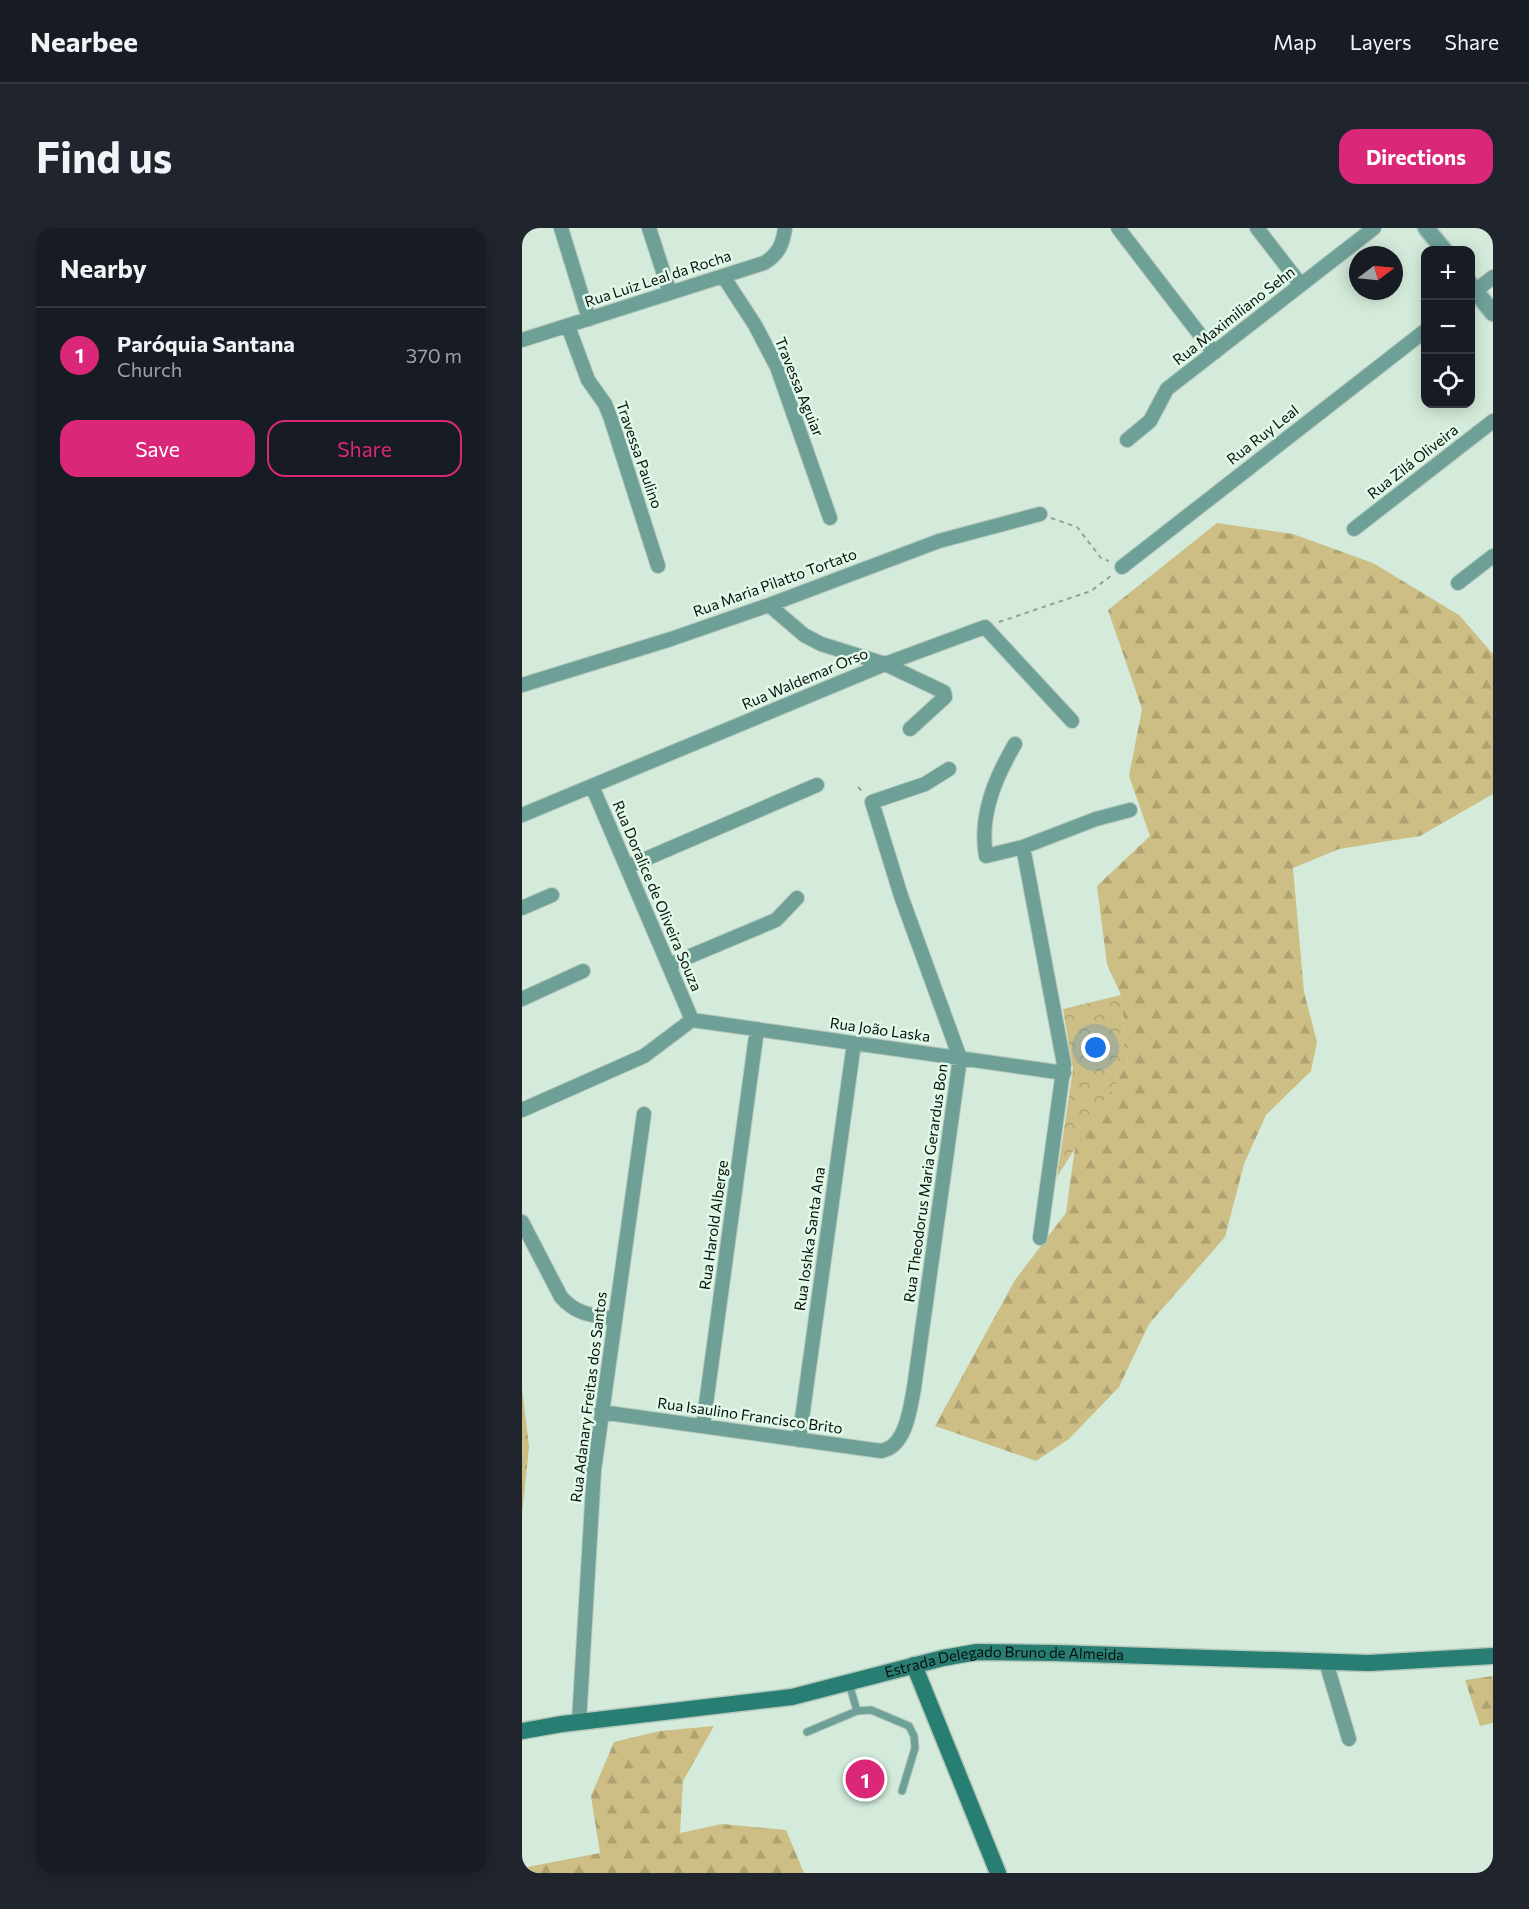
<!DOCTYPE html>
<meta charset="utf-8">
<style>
body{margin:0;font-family:Commissioner,sans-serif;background:#20242c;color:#f1f3f6}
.controls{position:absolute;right:18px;top:18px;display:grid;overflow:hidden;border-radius:12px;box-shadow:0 3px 15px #0003}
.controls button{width:54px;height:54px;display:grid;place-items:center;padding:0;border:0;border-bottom:2px solid #363941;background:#171b24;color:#f1f3f6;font:30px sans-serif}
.compass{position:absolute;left:827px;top:18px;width:54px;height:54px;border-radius:50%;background:#171b24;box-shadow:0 3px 15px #0003;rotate:74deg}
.you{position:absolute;left:574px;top:820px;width:21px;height:21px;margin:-15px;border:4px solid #fff;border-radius:50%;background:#1a73e8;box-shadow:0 0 0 9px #1a73e833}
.badge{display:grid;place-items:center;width:39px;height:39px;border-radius:50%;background:#db2777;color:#fff;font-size:20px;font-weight:700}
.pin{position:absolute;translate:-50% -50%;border:3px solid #fff;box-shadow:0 2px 6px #0006}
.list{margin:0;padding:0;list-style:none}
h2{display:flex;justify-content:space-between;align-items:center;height:78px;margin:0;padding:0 24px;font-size:26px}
h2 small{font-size:20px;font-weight:400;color:#9ea1a6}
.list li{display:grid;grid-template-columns:39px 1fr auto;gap:18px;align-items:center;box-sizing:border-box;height:96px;padding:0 24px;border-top:2px solid #363941}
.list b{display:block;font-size:22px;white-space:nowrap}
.list p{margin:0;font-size:20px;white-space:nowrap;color:#9ea1a6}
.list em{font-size:20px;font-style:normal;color:#9ea1a6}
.actions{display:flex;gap:12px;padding:18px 24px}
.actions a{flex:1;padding:14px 0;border:2px solid #db2777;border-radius:18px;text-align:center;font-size:21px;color:#db2777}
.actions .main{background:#db2777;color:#fff}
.icon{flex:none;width:33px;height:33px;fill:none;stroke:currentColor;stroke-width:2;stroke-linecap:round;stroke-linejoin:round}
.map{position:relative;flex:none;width:971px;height:1645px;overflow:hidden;border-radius:18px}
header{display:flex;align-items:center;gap:36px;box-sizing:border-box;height:84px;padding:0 30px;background:#171b24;border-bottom:2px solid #363941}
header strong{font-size:28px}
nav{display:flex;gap:33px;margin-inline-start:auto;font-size:21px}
.intro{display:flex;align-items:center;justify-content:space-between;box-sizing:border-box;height:144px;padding:0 36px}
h1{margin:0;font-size:42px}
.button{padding:15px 27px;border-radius:18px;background:#db2777;color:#fff;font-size:21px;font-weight:700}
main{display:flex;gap:36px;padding:0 36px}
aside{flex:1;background:#171b24;border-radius:18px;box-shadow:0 3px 15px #0003}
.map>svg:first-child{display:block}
.forest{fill:url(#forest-firs)}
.park{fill:url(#park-crowns)}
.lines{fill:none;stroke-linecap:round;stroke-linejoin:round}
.service-casing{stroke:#b4c8ba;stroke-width:9}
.minor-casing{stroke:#b4c8ba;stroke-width:16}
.tertiary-casing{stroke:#b4c8ba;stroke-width:19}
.secondary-casing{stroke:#b4c8ba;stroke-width:19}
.path{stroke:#91a397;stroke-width:2;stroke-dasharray:4.5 4.5;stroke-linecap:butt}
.service{stroke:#6fa098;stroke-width:7}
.minor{stroke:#6fa098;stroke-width:14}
.tertiary{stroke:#6fa098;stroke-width:16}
.secondary{stroke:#297e74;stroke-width:16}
.labels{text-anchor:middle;stroke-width:5;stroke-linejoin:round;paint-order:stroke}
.street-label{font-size:15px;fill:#09110c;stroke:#e1f9e8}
</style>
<header>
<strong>Nearbee</strong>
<nav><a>Map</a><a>Layers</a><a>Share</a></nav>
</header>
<div class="intro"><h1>Find us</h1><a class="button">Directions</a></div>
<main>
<aside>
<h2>Nearby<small></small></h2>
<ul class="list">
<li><span class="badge">1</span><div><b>Paróquia Santana</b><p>Church</p></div><em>370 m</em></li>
</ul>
<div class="actions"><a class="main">Save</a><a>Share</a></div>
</aside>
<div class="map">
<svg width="971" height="1645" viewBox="0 0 971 1645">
<defs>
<pattern id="forest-firs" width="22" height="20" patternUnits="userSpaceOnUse" patternTransform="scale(1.5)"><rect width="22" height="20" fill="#ccbe84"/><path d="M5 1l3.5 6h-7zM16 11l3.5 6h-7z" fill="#aea271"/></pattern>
<pattern id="park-crowns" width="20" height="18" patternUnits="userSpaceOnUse" patternTransform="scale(1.5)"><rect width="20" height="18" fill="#ccbe84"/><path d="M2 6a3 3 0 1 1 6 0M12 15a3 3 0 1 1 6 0" fill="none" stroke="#aea271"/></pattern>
</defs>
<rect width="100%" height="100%" fill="#d4ebdb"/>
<path class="forest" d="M695 295 771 306 851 335 937 387 971 426V566L898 608 817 621 771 640 782 764 795 814 789 843 744 887 722 936 703 1009 627 1096 597 1159 547 1211 514 1233 413 1198 493 1052 544 985 553 919 606 835 599 767 585 736 575 658 628 608 607 548 620 481 586 382Z
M0 1160 7 1219 0 1287Z
M971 1448V1495L958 1498 943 1452Z
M192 1498 161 1553 158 1605 200 1596 264 1602 282 1645H0V1640L78 1625 69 1568 92 1514 138 1503Z"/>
<path class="park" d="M599 767 606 835 535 949 551 841 541 781Z"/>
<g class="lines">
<defs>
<path id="service" d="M327 1455 335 1483
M285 1504 335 1483 349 1482 387 1498 392 1508 393 1520 380 1563"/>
<path id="minor" d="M39 0 67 91
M127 0 148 65
M596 0 692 125
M735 0 779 57
M201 48 233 97 255 139 308 290
M948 67 971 49
M46 98 66 152 83 176 89 191 136 338
M0 112 242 35C256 27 261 16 263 0
M605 212 628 193 645 161 852 0
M832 301 971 193
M600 339 904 102
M936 355 971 328
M247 377 282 407 299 416 363 436 422 464 423 469 388 501
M0 457 149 411 247 377 417 313 518 286
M493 516C473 550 457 588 464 628L501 619 574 591 608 582
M70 558 170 792
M0 587 363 436 463 399 550 493
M501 619 542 836 518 1010
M105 639 295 557
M0 680 30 667
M147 737 254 692 275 670
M0 771 61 743
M170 792 542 845
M0 882 122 828 170 792
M0 994 39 1069C55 1087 70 1087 92 1091
M79 1184 359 1223C384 1219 388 1181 392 1160L438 830 379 668 350 574 403 556 427 541
M181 1198 235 801
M277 1212 332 815
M804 1434 827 1511
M57 1494 72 1242 122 886"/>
<path id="tertiary" d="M904 0 922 22
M948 56 971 85"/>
<g id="secondary">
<path d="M392 1437 476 1645"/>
<path id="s1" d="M0 1503 40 1496 270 1469 421 1430 455 1424 534 1425 847 1435 971 1428"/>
</g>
</defs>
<use href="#service" class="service-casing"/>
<use href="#minor" class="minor-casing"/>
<use href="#tertiary" class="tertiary-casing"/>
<use href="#secondary" class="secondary-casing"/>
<path class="path" d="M529 290 555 299 579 330 587 333
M477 394 569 363 590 347
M336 559 342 565"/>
<use href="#service" class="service"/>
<use href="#minor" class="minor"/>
<use href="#tertiary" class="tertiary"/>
<use href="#secondary" class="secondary"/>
</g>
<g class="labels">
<g class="street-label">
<text transform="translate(136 51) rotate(-18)" y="5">Rua Luiz Leal da Rocha</text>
<text transform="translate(712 88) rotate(-38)" y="5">Rua Maximiliano Sehn</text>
<text transform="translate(277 159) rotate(68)" y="5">Travessa Aguiar</text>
<text transform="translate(741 207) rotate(-38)" y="5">Rua Ruy Leal</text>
<text transform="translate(117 227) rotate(71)" y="5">Travessa Paulino</text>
<text transform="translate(891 234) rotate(-38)" y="5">Rua Zilá Oliveira</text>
<text transform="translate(253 355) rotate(-20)" y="5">Rua Maria Pilatto Tortato</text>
<text transform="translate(283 451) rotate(-23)" y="5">Rua Waldemar Orso</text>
<text transform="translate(135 668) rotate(67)" y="5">Rua Doralice de Oliveira Souza</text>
<text transform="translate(358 802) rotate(8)" y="5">Rua João Laska</text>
<text transform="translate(404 955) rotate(-82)" y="5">Rua Theodorus Maria Gerardus Bon</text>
<text transform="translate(192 997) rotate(-82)" y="5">Rua Harold Alberge</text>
<text transform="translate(288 1011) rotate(-82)" y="5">Rua Ioshka Santa Ana</text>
<text transform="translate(67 1169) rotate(-83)" y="5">Rua Adanary Freitas dos Santos</text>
<text transform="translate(228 1188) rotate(8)" y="5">Rua Isaulino Francisco Brito</text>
<text dy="5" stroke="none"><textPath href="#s1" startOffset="489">Estrada Delegado Bruno de Almeida</textPath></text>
</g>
</g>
</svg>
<div class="controls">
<button>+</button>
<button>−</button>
<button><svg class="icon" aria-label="locate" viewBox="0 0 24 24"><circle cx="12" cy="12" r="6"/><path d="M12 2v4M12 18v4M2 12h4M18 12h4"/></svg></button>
</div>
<svg class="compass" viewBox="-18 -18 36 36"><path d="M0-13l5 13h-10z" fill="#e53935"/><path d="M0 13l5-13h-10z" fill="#9ea1a6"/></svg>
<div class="you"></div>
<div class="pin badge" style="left:343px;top:1551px">1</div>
</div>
</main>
